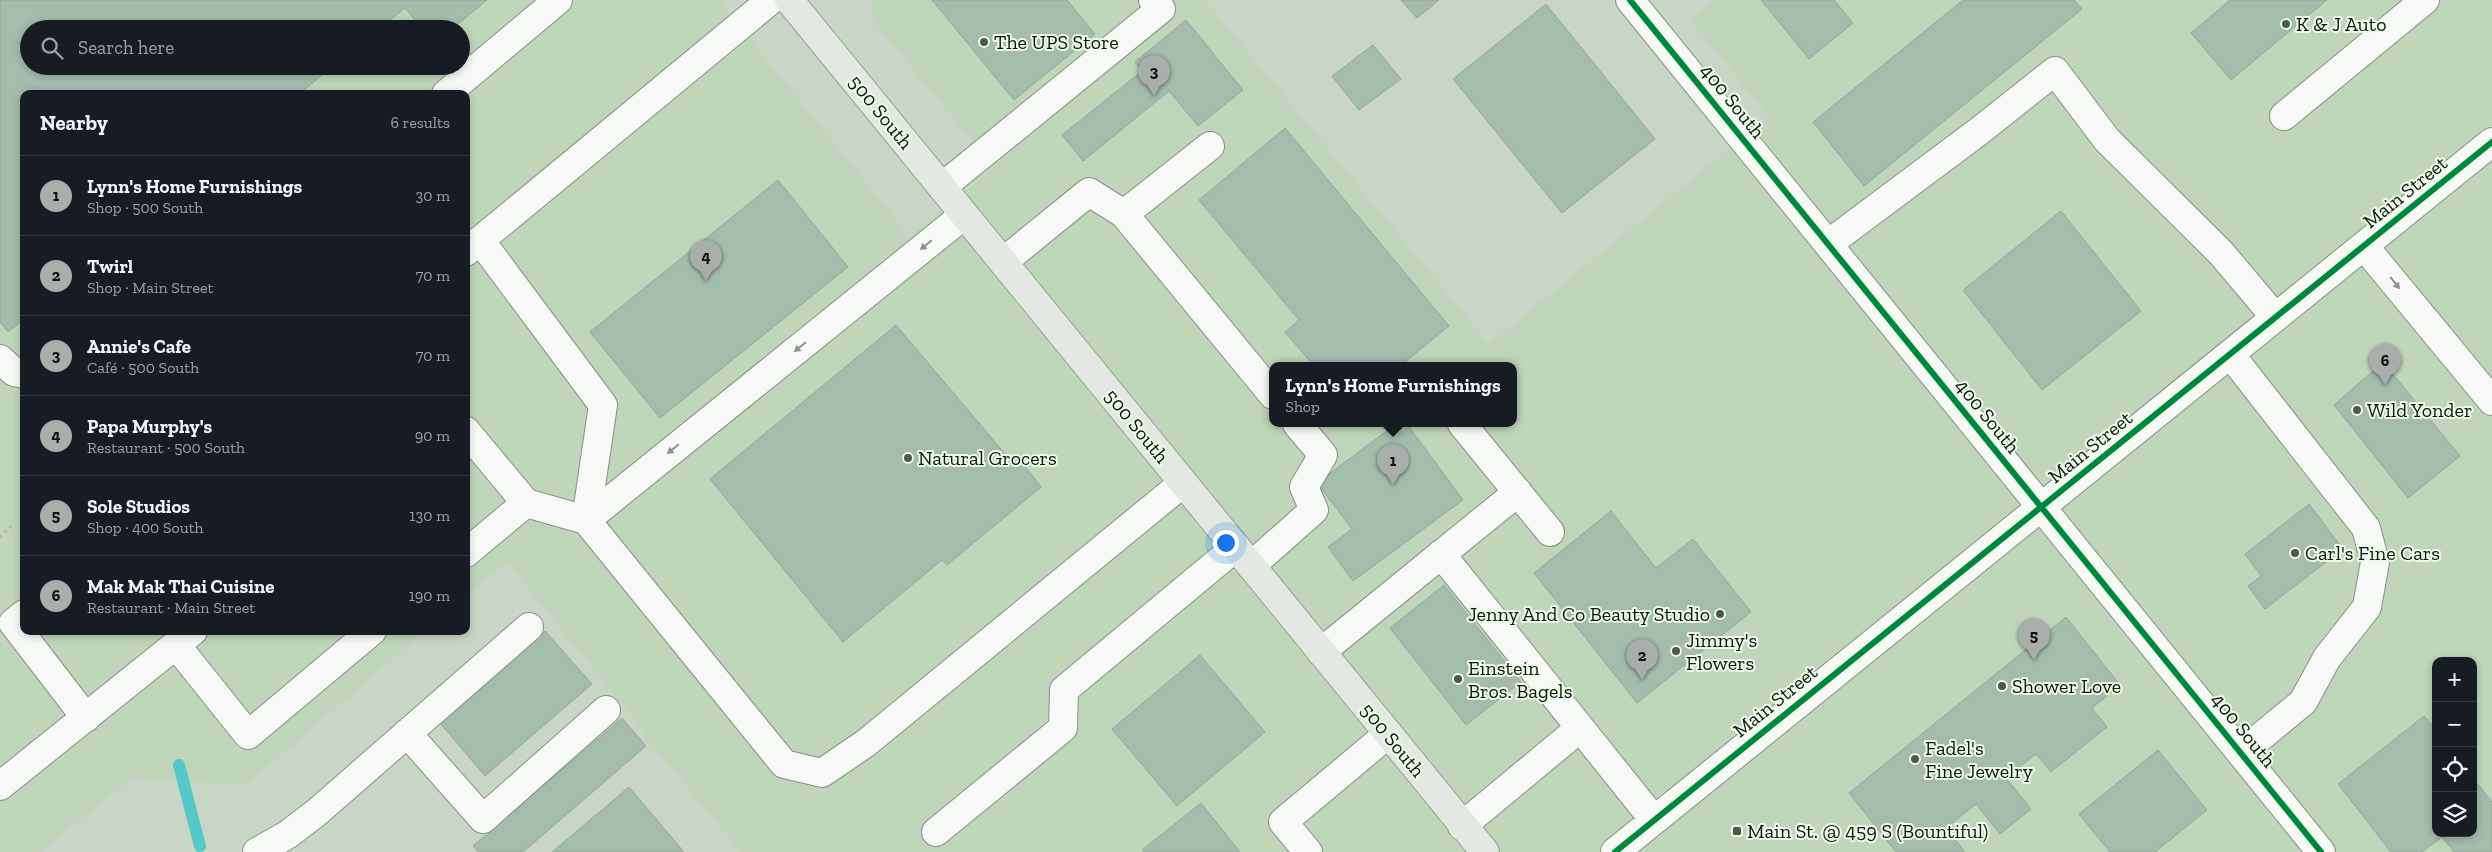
<!DOCTYPE html>
<meta charset="utf-8">
<style>
body{margin:0;font-family:"Zilla Slab",serif;background:#20242c;color:#f1f3f6}
.controls{position:absolute;right:15px;bottom:15px;display:grid;overflow:hidden;border-radius:10px;box-shadow:0 2px 8px #0003}
.controls button{width:45px;height:45px;display:grid;place-items:center;padding:0;border:0;border-bottom:1px solid #363941;background:#171b24;color:#f1f3f6;font:25px sans-serif}
.you{position:absolute;left:1225px;top:542px;width:18px;height:18px;margin:-12px;border:4px solid #fff;border-radius:50%;background:#1a73e8;box-shadow:0 0 0 8px #1a73e833}
.badge{display:grid;place-items:center;width:32px;height:32px;border-radius:50%;background:#a8aeaa;color:#111;font-size:16px;font-weight:700}
.pin{position:absolute;translate:-50% -41px;filter:drop-shadow(0 1px 2px #0008)}
.pin::after{content:'';position:absolute;top:26px;width:18px;height:15px;background:inherit;clip-path:polygon(0 0,100% 0,50% 100%)}
.popup{position:absolute;left:1269px;top:362px;width:248px;height:65px;box-sizing:border-box;display:grid;place-content:center;border-radius:10px;background:#171b24;filter:drop-shadow(0 1px 4px #0005);font-size:16px;white-space:nowrap;color:#9ea1a6}
.popup b{font-size:19px;color:#f1f3f6}
.popup::after{content:'';position:absolute;left:50%;top:100%;margin-left:-10px;border:10px solid transparent;border-top-color:#171b24}
.list{margin:0;padding:0;list-style:none}
h2{display:flex;justify-content:space-between;align-items:center;height:65px;margin:0;padding:0 20px;font-size:21px}
h2 small{font-size:16px;font-weight:400;color:#9ea1a6}
.list li{display:grid;grid-template-columns:32px 1fr auto;gap:15px;align-items:center;box-sizing:border-box;height:80px;padding:0 20px;border-top:1px solid #363941}
.list b{display:block;font-size:19px;white-space:nowrap}
.list p{margin:0;font-size:16px;white-space:nowrap;color:#9ea1a6}
.list em{font-size:16px;font-style:normal;color:#9ea1a6}
.icon{flex:none;width:28px;height:28px;fill:none;stroke:currentColor;stroke-width:2;stroke-linecap:round;stroke-linejoin:round}
.map{position:relative;flex:none;width:2492px;height:852px;overflow:hidden}
.search{position:absolute;background:#171b24;box-shadow:0 2px 8px #0003;left:20px;top:20px;width:450px;height:55px;display:flex;align-items:center;gap:12px;box-sizing:border-box;padding:0 18px;border-radius:28px;color:#9ea1a6;font-size:19px}
.panel{position:absolute;background:#171b24;box-shadow:0 2px 8px #0003;left:20px;top:90px;width:450px;height:545px;border-radius:10px}
.map>svg:first-child{display:block}
.built{fill:#bfd6ba;fill-rule:evenodd}
.lines{fill:none;stroke-linecap:round;stroke-linejoin:round}
.stream{stroke:#55c8c8;stroke-width:12}
.building{fill:#a3bcab;stroke:#99a69b}
.minor-casing{stroke:#879285;stroke-width:30}
.major-casing{stroke:#95a392;stroke-width:30}
.path{stroke:#b2b8b2;stroke-width:3;stroke-dasharray:2.5 4;stroke-linecap:butt}
.minor{stroke:#f7f9f6;stroke-width:28}
.major{stroke:#e3e9e2;stroke-width:28}
.cycleway-casing{stroke:#edfaea;stroke-width:9}
.cycleway{stroke:#00873e;stroke-width:6}
.oneway{fill:#8d938c}
.poi-dot{fill:#4e594c;stroke:#edfaea;stroke-width:2}
.labels{text-anchor:middle;stroke-width:4;stroke-linejoin:round;paint-order:stroke}
.poi-label{font-size:20px;fill:#0c160b;stroke:#edfaea;text-anchor:start}
.street-label{font-size:20px;fill:#0c160b;stroke:#edfaea}
</style>
<div class="map">
<svg width="2492" height="852" viewBox="0 0 2492 852">
<rect width="100%" height="100%" fill="#c8d6c5"/>
<path class="built" d="M0 0H718L910 237 994 167 874 22 871 12 872 0H1205L1489 344 1769 117 1690 20 1715 0H2492V852H741L646 737 631 715 507 562 466 596V94H24V631H425L246 785 133 778 40 852H0ZM29 29H461V66H29ZM1273 366H1513V424H1273ZM2436 661H2473V833H2436Z"/>
<g class="lines">
<path class="stream" d="M179 765 200 846"/>
</g>
<path class="building" d="M0 0H487L452 29H422L405 8 379 29H29V66H333L299 94H24V319L8 332 0 322Z
M932 0H1067L1095 34 1014 100Z
M1401 0H1439L1417 18Z
M1761 0H1834L1853 23 1809 59Z
M1963 0H2074L2082 9 1864 186 1813 122Z
M2230 0H2327L2231 80 2191 33Z
M1546 4 1655 139 1562 213 1453 79Z
M1186 20 1243 90 1198 126 1169 91 1083 161 1062 135 1142 71 1135 62Z
M1373 45 1401 79 1359 110 1332 76Z
M1285 128 1449 326 1400 366H1314L1285 332 1299 320 1199 200Z
M778 180 848 267 660 418 590 332Z
M2061 211 2141 311 2042 390 1963 290Z
M896 325 1011 461 1017 456 1041 487 947 565 942 560 843 642 710 479Z
M2383 362 2460 456 2408 498 2334 405Z
M1396 424H1407L1463 500 1353 581 1328 547 1352 529 1317 483Z
M2309 504 2343 549 2265 609 2248 586 2261 576 2245 554Z
M1611 511 1656 568 1693 539 1751 612 1637 703 1534 573Z
M1444 585 1521 682 1466 725 1390 628Z
M2066 617 2120 685 2092 708 2107 727 2051 772 2036 754 2006 778 2031 809 2000 834 1976 804 1946 828 1965 852H1896L1849 793Z
M545 631 592 684 485 776 440 723Z
M1200 655 1265 732 1177 806 1112 729Z
M2424 716 2436 730V833H2473V778L2492 802V852H2454L2442 837 2422 852H2391L2338 784Z
M622 718 646 746 523 852H479L473 846Z
M2158 750 2207 810 2155 852H2110L2079 814Z
M629 787 684 852H552Z
M1201 803 1240 852H1144L1142 850Z"/>
<g class="lines">
<defs>
<path id="minor" d="M1630 0 2321 852
M446 94 558 0
M2284 116 2425 0
M942 187 1161 9 1153 0
M1124 214 1210 146
M480 240 603 405 586 520 784 764 822 773 866 743 1183 483
M1828 244 1978 132 2055 71 2107 140 2221 253 2275 317
M2364 246 2492 401
M466 252 771 0
M1003 262 1089 192 1124 214 1273 395
M2230 354 2366 528 2375 562 2367 607 2327 658 2303 702 2241 753
M0 359 14 372 24 374
M1462 424 1550 532
M466 431 526 503 586 520 964 215
M466 553 526 503
M1441 554 1654 820
M1251 566 1314 510 1304 487 1323 455 1297 424
M24 614 13 623 86 718
M176 645 248 735 372 631
M1321 652 1518 492
M407 733 483 819 606 710
M0 786 193 631
M1462 826 1580 728
M936 832 1063 728 1064 690 1236 547
M257 852 287 835 316 813 529 627
M1308 852 1283 822 1388 734
M1615 852 2492 142"/>
<path id="major" d="M789 0 1485 852"/>
</defs>
<use href="#minor" class="minor-casing"/>
<use href="#major" class="major-casing"/>
<path class="path" d="M0 537 12 526"/>
<use href="#minor" class="minor"/>
<use href="#major" class="major"/>
<defs>
<path id="cycleway" d="M1630 0 2321 852
M1615 852 2492 142"/>
</defs>
<use href="#cycleway" class="cycleway-casing"/>
<use href="#cycleway" class="cycleway"/>
</g>
<defs><path id="oneway-solid" d="M-6-.8H1V-3.2L6.5 0L1 3.2V.8H-6Z" transform="scale(1.25)"/></defs>
<g class="oneway">
<use href="#oneway-solid" transform="translate(926 245) rotate(141)"/>
<use href="#oneway-solid" transform="translate(2395 283) rotate(51)"/>
<use href="#oneway-solid" transform="translate(800 347) rotate(141)"/>
<use href="#oneway-solid" transform="translate(673 449) rotate(141)"/>
</g>
<g class="poi-dot">
<circle cx="2286" cy="24" r="5"/>
<circle cx="984" cy="42" r="5"/>
<circle cx="2357" cy="410" r="5"/>
<circle cx="908" cy="458" r="5"/>
<circle cx="2295" cy="553" r="5"/>
<circle cx="1720" cy="614" r="5"/>
<circle cx="1676" cy="651" r="5"/>
<circle cx="1458" cy="679" r="5"/>
<circle cx="2002" cy="686" r="5"/>
<circle cx="1915" cy="759" r="5"/>
<rect x="1732" y="826" width="10" height="10" rx="2.5"/>
</g>
<g class="labels">
<g class="poi-label">
<text x="2296" y="31">K &amp; J Auto</text>
<text x="994" y="49">The UPS Store</text>
<text x="2367" y="417">Wild Yonder</text>
<text x="918" y="465">Natural Grocers</text>
<text x="2305" y="560">Carl's Fine Cars</text>
<text x="1710" y="621" text-anchor="end">Jenny And Co Beauty Studio</text>
<text x="1686" y="647">Jimmy's<tspan x="1686" dy="23">Flowers</tspan></text>
<text x="1468" y="675">Einstein<tspan x="1468" dy="23">Bros. Bagels</tspan></text>
<text x="2012" y="693">Shower Love</text>
<text x="1925" y="755">Fadel's<tspan x="1925" dy="23">Fine Jewelry</tspan></text>
<text x="1747" y="838">Main St. @ 459 S (Bountiful)</text>
</g>
<g class="street-label">
<text transform="translate(1733 101) rotate(51)" y="7">400 South</text>
<text transform="translate(881 112) rotate(51)" y="7">500 South</text>
<text transform="translate(2405 192) rotate(-39)" y="7">Main Street</text>
<text transform="translate(1988 416) rotate(51)" y="7">400 South</text>
<text transform="translate(1137 426) rotate(51)" y="7">500 South</text>
<text transform="translate(2090 447) rotate(-39)" y="7">Main Street</text>
<text transform="translate(1775 701) rotate(-39)" y="7">Main Street</text>
<text transform="translate(2244 730) rotate(51)" y="7">400 South</text>
<text transform="translate(1393 740) rotate(51)" y="7">500 South</text>
</g>
</g>
</svg>
<div class="controls">
<button>+</button>
<button>−</button>
<button><svg class="icon" aria-label="locate" viewBox="0 0 24 24"><circle cx="12" cy="12" r="6"/><path d="M12 2v4M12 18v4M2 12h4M18 12h4"/></svg></button>
<button><svg class="icon" aria-label="layers" viewBox="0 0 24 24"><path d="M12 4l9 5-9 5-9-5zM3 14l9 5 9-5"/></svg></button>
</div>
<div class="you"></div>
<div class="pin badge" style="left:1393px;top:485px">1</div>
<div class="popup"><b>Lynn's Home Furnishings</b>Shop</div>
<div class="pin badge" style="left:1642px;top:680px">2</div>
<div class="pin badge" style="left:1154px;top:96px">3</div>
<div class="pin badge" style="left:706px;top:281px">4</div>
<div class="pin badge" style="left:2034px;top:660px">5</div>
<div class="pin badge" style="left:2385px;top:385px">6</div>
<div class="search"><svg class="icon" aria-label="search" viewBox="0 0 24 24"><circle cx="10" cy="10" r="6"/><path d="M15 15l6 6"/></svg>Search here</div>
<section class="panel">
<h2>Nearby<small>6 results</small></h2>
<ul class="list">
<li><span class="badge">1</span><div><b>Lynn's Home Furnishings</b><p>Shop · 500 South</p></div><em>30 m</em></li>
<li><span class="badge">2</span><div><b>Twirl</b><p>Shop · Main Street</p></div><em>70 m</em></li>
<li><span class="badge">3</span><div><b>Annie's Cafe</b><p>Café · 500 South</p></div><em>70 m</em></li>
<li><span class="badge">4</span><div><b>Papa Murphy's</b><p>Restaurant · 500 South</p></div><em>90 m</em></li>
<li><span class="badge">5</span><div><b>Sole Studios</b><p>Shop · 400 South</p></div><em>130 m</em></li>
<li><span class="badge">6</span><div><b>Mak Mak Thai Cuisine</b><p>Restaurant · Main Street</p></div><em>190 m</em></li>
</ul>
</section>
</div>
